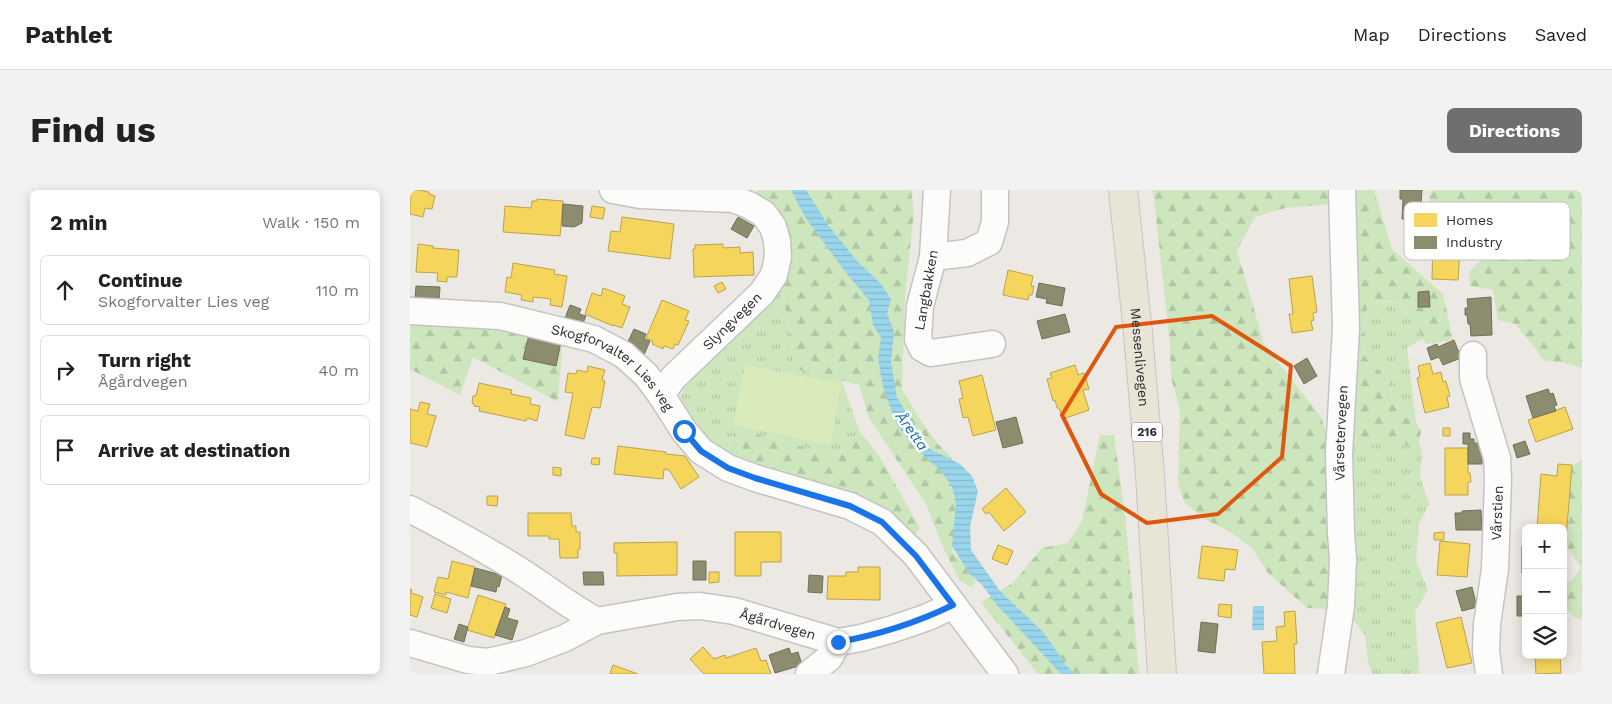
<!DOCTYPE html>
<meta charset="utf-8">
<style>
body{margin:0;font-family:"Work Sans",sans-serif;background:#f2f2f2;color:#222}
.controls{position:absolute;right:15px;bottom:15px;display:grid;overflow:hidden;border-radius:8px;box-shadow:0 2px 12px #0003}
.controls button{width:45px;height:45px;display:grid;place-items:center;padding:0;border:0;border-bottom:1px solid #e0e0e0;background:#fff;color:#222;font:25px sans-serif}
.stop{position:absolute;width:15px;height:15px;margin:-11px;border:4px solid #1a73e8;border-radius:50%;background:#fff}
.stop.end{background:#1a73e8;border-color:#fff;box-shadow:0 1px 5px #0008}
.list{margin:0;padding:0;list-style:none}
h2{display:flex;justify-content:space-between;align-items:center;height:65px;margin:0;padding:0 20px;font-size:21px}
h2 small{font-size:16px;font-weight:400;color:#767676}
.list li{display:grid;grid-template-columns:32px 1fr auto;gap:15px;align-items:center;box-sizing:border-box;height:70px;margin:0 10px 10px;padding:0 10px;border:1px solid #e0e0e0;border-radius:8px}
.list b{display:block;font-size:19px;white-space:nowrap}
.list p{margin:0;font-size:16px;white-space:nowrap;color:#767676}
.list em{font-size:16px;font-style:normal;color:#767676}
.icon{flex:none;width:28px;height:28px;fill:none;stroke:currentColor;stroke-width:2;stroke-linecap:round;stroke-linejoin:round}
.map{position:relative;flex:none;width:1172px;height:484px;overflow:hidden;border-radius:8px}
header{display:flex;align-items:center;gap:30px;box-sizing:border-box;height:70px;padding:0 25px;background:#fff;border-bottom:1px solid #e0e0e0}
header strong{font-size:24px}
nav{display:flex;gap:28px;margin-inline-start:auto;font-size:18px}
.intro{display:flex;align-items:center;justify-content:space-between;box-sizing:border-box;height:120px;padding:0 30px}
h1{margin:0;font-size:35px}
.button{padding:12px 22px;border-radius:8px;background:#706f6e;color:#fff;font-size:18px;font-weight:700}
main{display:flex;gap:30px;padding:0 30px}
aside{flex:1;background:#fff;border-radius:8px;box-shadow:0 2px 12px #0003}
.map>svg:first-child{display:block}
.grass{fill:url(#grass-tufts)}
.forest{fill:url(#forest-firs)}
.pitch{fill:#d9eabb}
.water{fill:url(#water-rules)}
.homes{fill:#f6d55c;stroke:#baa34e}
.industry{fill:#8c8c6e;stroke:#70705b}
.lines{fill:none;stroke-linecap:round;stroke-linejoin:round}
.minor-casing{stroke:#c5c4c5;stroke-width:29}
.major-casing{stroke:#c6c5c4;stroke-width:30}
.minor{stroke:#fcfcfb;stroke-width:26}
.major{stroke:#e8e4d6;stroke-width:28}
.route{stroke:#1a73e8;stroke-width:6}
.marked{fill:none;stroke:#df570e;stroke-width:4;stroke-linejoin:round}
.labels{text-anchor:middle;stroke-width:5;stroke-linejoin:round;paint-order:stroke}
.shield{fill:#fff;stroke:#6d6d6d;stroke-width:1}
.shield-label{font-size:12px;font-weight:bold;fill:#2e2e2e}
.street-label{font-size:14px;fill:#2e2e2e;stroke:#fff}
.water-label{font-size:15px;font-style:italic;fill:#0d6fa3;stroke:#fff}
.key{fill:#fff;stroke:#c0c0c0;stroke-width:1}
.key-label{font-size:14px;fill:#2e2e2e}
</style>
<header>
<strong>Pathlet</strong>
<nav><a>Map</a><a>Directions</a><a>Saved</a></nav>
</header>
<div class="intro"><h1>Find us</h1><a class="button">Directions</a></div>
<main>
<aside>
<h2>2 min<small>Walk · 150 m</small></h2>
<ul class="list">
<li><svg class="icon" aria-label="ahead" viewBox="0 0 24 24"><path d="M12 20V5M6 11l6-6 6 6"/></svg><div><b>Continue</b><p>Skogforvalter Lies veg</p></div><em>110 m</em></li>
<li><svg class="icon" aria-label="right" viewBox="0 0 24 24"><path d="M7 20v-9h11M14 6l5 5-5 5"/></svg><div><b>Turn right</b><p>Ågårdvegen</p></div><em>40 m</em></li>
<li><svg class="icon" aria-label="arrive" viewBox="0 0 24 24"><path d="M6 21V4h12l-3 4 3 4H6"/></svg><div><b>Arrive at destination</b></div></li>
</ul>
</aside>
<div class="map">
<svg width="1172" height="484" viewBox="0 0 1172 484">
<defs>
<pattern id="grass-tufts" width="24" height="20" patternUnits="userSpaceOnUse" patternTransform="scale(1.25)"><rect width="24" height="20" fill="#cee6be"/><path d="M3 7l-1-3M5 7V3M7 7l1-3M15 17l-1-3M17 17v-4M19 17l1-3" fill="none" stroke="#b1c6a4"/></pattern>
<pattern id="forest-firs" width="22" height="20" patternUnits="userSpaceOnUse" patternTransform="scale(1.25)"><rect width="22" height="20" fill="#cee6be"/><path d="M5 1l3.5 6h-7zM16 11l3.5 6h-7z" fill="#b1c6a4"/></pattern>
<pattern id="water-rules" width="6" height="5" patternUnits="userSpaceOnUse" patternTransform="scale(1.25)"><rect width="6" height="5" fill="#99d6ec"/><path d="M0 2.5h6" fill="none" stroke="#84b8cb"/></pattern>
</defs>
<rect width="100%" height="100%" fill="#ece8e4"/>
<path class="grass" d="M372 96 385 178 431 190 450 242 427 266 327 239 314 265 276 229 270 208 277 190Z
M974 111 989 114 1006 132 1013 149 997 157 1006 232 990 225 981 208 979 190 955 167 953 143 957 117Z
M963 247 998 256 1009 252 1012 263 1010 286 1019 314 1009 333 1006 371 1018 400 1005 422 1009 484H963L958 472 955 445 939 424 935 256Z"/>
<path class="forest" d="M350 0H501L504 22 495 105 492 199 507 225 528 254 541 267 548 320 542 361 565 386V393L561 397 550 391 533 357 516 314 459 228 449 195 385 179 372 96 382 68 378 43 343 4Z
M743 0H924V14L875 18 845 27 827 60 854 154 911 227 920 253 923 405 917 419 897 418 857 382 842 358 819 341 796 330 775 313 768 294 770 220 761 188 760 154Z
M937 0H964L982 59 1033 104 1043 150 1016 154C1007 138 996 107 973 111 968 112 962 115 957 117L953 143 955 167 979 190 981 208 990 225 1006 232 1011 241 1009 252 998 256 963 247 946 264 935 256Z
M1022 0H1172V178L1150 172 1135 171 1105 134 1088 130 1083 100 1060 96 1059 82 1072 69 1083 55 1078 31 1051 22 1038 29 1021 20 1019 5Z
M0 131 81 134 152 158 148 212 63 167 50 205 0 179Z
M327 239 427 266 450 242 468 264 510 338 501 349 488 329 461 311 432 301 381 287 314 265Z
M690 245H704L716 334 729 484H628L571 412 603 393 632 358 658 353 672 331Z
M1172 270V430L1165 428 1153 416V390L1161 391 1171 378 1154 352 1159 277Z"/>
<path class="pitch" d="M335 175 432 194 420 255 323 235Z"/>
<path class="water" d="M381 0H396L418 35 447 71 471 94 481 109 477 123 484 142 481 171 487 208 520 259 550 274 562 286 568 301 560 337 561 360 590 401 634 443 656 475 665 484H651L587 415 572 395 559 383 542 356 546 314 542 296 530 280 516 268 488 237 474 201 468 169 471 147 463 135 459 110 437 84 395 27Z
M843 416H854V440H842Z"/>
<path class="homes" d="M0 0H10L19 2V4L25 6 22 19 15 18 13 27 0 24Z
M127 9 153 11 150 46 93 42 95 16 121 18 122 11H127Z
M182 16 195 18 193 29 180 27Z
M212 27 264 34 260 69 198 61 201 41 210 42Z
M1023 46 1058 47 1057 59H1050L1048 90 1022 89Z
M8 54 23 56V58L49 60 47 87H37V92L27 91 28 83 6 82Z
M313 54V58L330 57V63L343 62 344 85 284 87 283 59H285V55Z
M103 73 145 80 144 84 157 86 152 117 140 115 141 109 123 107V112L111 110 112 105 95 102 97 87 101 88Z
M598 80 623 86 621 96H624L622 105H619L618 110 593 105Z
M902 86 907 122 903 123 904 130 901 131 903 140 882 143 879 124H883L879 89Z
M312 92 316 99 308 103 304 96Z
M193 98 215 106 212 114 220 117 212 138 204 135 203 136 175 124 182 103 191 106Z
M252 110 279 121 275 130 279 131 268 155 265 154 263 159 254 156 253 159 242 154 243 151 236 148Z
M1020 173 1023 184 1031 182 1033 192 1036 191 1040 206 1037 207 1039 217 1015 223 1007 188 1010 187 1008 176Z
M665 175 668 185 674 183 679 199 673 200 679 220 653 229 649 218H647L645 210 643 211 637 189 642 188 640 183Z
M178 176 195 180 192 190 195 191 190 218 182 217 174 249 155 245 163 203 155 202 158 183 166 184 167 180 177 182Z
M572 185 586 240 563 246 558 227 553 228 549 209 553 208 549 191Z
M69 193 102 200 101 204 121 208 120 214 130 216 127 231 117 228 116 231 69 221 70 217 64 216V214L62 213 63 206H66Z
M10 212 20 214 17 224 26 226 17 257 0 253V219L8 221Z
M1155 217 1163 239 1126 252 1118 230Z
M1033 238H1040V246H1033Z
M208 256 256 262V264L275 266 289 287 271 299 259 280 254 279 253 289 204 284Z
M1035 258H1058V283H1060L1061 292H1058V305H1035Z
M182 268H190L189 275 181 274Z
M1148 274 1162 275 1156 349H1153V338H1127L1131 284 1147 286Z
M143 277 151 278V286L143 285Z
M596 298 616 322 594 341 579 322 576 324 572 319Z
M77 306H88L87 316 77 315Z
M118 323H161L162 336H166V342H170V359H168V368H150L149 349H139V346H118Z
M325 342H371V372H351V386H325Z
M1034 342V350H1024V343Z
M1030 351 1060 354 1057 387 1027 385Z
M267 352V385L207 386V363H204V353Z
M588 355 603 361 597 375 582 369Z
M792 356 828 360 825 380 815 379 814 391 788 388Z
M42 371 65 377 58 408 36 402V405L24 402 28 387 38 389Z
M448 377H470V410L417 409 418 386H436V382H448Z
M299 382H309V392L299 393Z
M0 399 2 400 1 403 13 407 7 427 0 425Z
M25 404 41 409 37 423 21 418Z
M68 405 96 414 84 448 57 440Z
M809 414 822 415 821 428 808 426Z
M885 421 887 454H884L885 484H854L852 452 867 451 866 437 875 436 874 422Z
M1051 427 1062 473 1037 478 1026 433Z
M293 457 304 469 315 465 316 468 346 458 351 471 356 470 361 484H294L280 469Z
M1125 465H1150L1151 483 1126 484Z
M203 475 228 484H200Z"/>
<path class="industry" d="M990 0H1012L1011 14H1014V30L992 29 993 9H990Z
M153 14 173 16 172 33 164 37 152 36Z
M328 27 344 36 337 48 321 39Z
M629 93 655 98 652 116 636 113 637 109 626 107Z
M6 96 30 97 29 111 5 109Z
M1019 101 1020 117H1008V102Z
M1081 107 1082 145 1061 146 1060 134H1058L1057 125H1055V118H1058L1057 109Z
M160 115 171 119 169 124 176 126 171 138 154 131Z
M655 124 660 142 632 149 627 131Z
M224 139 236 144 234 149 240 151 233 167 216 156Z
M119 145 151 152 146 176 113 169Z
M1044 150 1051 168 1033 175 1029 167 1021 170 1017 158 1027 154 1028 157Z
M897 168 907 186 894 194 884 176Z
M1138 199 1140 204 1143 203 1147 215 1144 216 1146 221 1123 228 1116 206Z
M606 227 613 253 593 258 586 232Z
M1053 243H1060V249H1064V253H1072V274H1058V254H1053Z
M1115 251 1120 264 1107 268 1103 255Z
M1071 320 1072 340H1046L1045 323H1052V321Z
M1112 357H1116V383H1112Z
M283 371H296V390H283Z
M65 378 92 385 89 397 87 396 86 402 61 396Z
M173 382H193L194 395H174Z
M399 385 413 386 412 403 398 402Z
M1062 397 1067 417 1052 421 1046 401Z
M1107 406H1116V426H1107Z
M95 417 100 419 97 428 108 431 102 450 85 445Z
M791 432 808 434 805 463 788 461Z
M49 434 58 437 54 452 44 449Z
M379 458 381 464 388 462 392 475 365 483 359 465Z"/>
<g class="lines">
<defs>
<g id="minor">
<path d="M203 0 230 5 323 9 339 15 354 24 363 37 367 51 368 67 364 85 352 103 263 188 251 205"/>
<path d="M527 0 523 67 510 116 508 149 512 158 521 163 582 154"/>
<path d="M523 67 557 63 579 52 585 32V0"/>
<path id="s1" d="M0 121 90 126 184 149 214 165 236 185 251 205 274 241 291 261 318 278 345 288 440 316 472 332 506 365 595 484"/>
<path d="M1063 165V188L1087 268 1088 289 1085 379 1077 434 1076 460 1079 484"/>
<path d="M0 319C36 338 72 357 107 379 134 396 159 416 187 431"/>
<path id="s2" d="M0 453 58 470 78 472 116 463 155 448 187 431 267 417 290 416 324 421 428 452 451 448 483 439 518 427 543 415"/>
<path d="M399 484 419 468 428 452"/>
<path id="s3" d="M921 484 931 416 933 369 931 343 929 263 936 138 932 0"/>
</g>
<g id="major">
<path id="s4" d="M713 0 728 143 740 285 752 484"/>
</g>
</defs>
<use href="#minor" class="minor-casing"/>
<use href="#major" class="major-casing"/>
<use href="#minor" class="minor"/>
<use href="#major" class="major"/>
</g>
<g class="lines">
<path class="route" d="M274 241 291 261 318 278 345 288 440 316 472 332 506 366 543 415C506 433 468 445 428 452"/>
</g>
<path class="marked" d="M802 126 881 176 872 267 808 324 737 333 691 304 652 225 706 137Z"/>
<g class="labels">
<rect class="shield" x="722" y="232.5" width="30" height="19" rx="4"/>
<g class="shield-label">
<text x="737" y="246">216</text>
</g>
<g class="street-label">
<text transform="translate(516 100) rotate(-80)" y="5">Langbakken</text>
<text transform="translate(322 131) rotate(-44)" y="5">Slyngvegen</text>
<text dy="5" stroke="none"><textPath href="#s4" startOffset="168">Messenlivegen</textPath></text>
<text dy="5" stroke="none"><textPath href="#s1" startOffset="218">Skogforvalter Lies veg</textPath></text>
<text dy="5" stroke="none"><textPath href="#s3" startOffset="242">Vårsetervegen</textPath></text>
<text transform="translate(1087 323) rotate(-88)" y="5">Vårstien</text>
<text dy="5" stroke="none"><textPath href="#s2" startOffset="382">Ågårdvegen</textPath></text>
</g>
<g class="water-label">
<text transform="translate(502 241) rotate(54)" y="5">Åretta</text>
</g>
</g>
<rect x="994" y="12" width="166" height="58" rx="8" class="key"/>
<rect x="1004" y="23" width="23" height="14" fill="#f6d55c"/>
<rect x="1004" y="46" width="23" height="13" fill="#8c8c6e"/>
<g class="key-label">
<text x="1036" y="35">Homes</text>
<text x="1036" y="57">Industry</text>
</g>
</svg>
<div class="controls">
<button>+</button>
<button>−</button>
<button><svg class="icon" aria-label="layers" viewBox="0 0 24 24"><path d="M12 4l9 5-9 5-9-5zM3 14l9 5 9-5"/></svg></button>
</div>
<div class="stop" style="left:274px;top:241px"></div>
<div class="stop end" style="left:428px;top:452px"></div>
</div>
</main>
